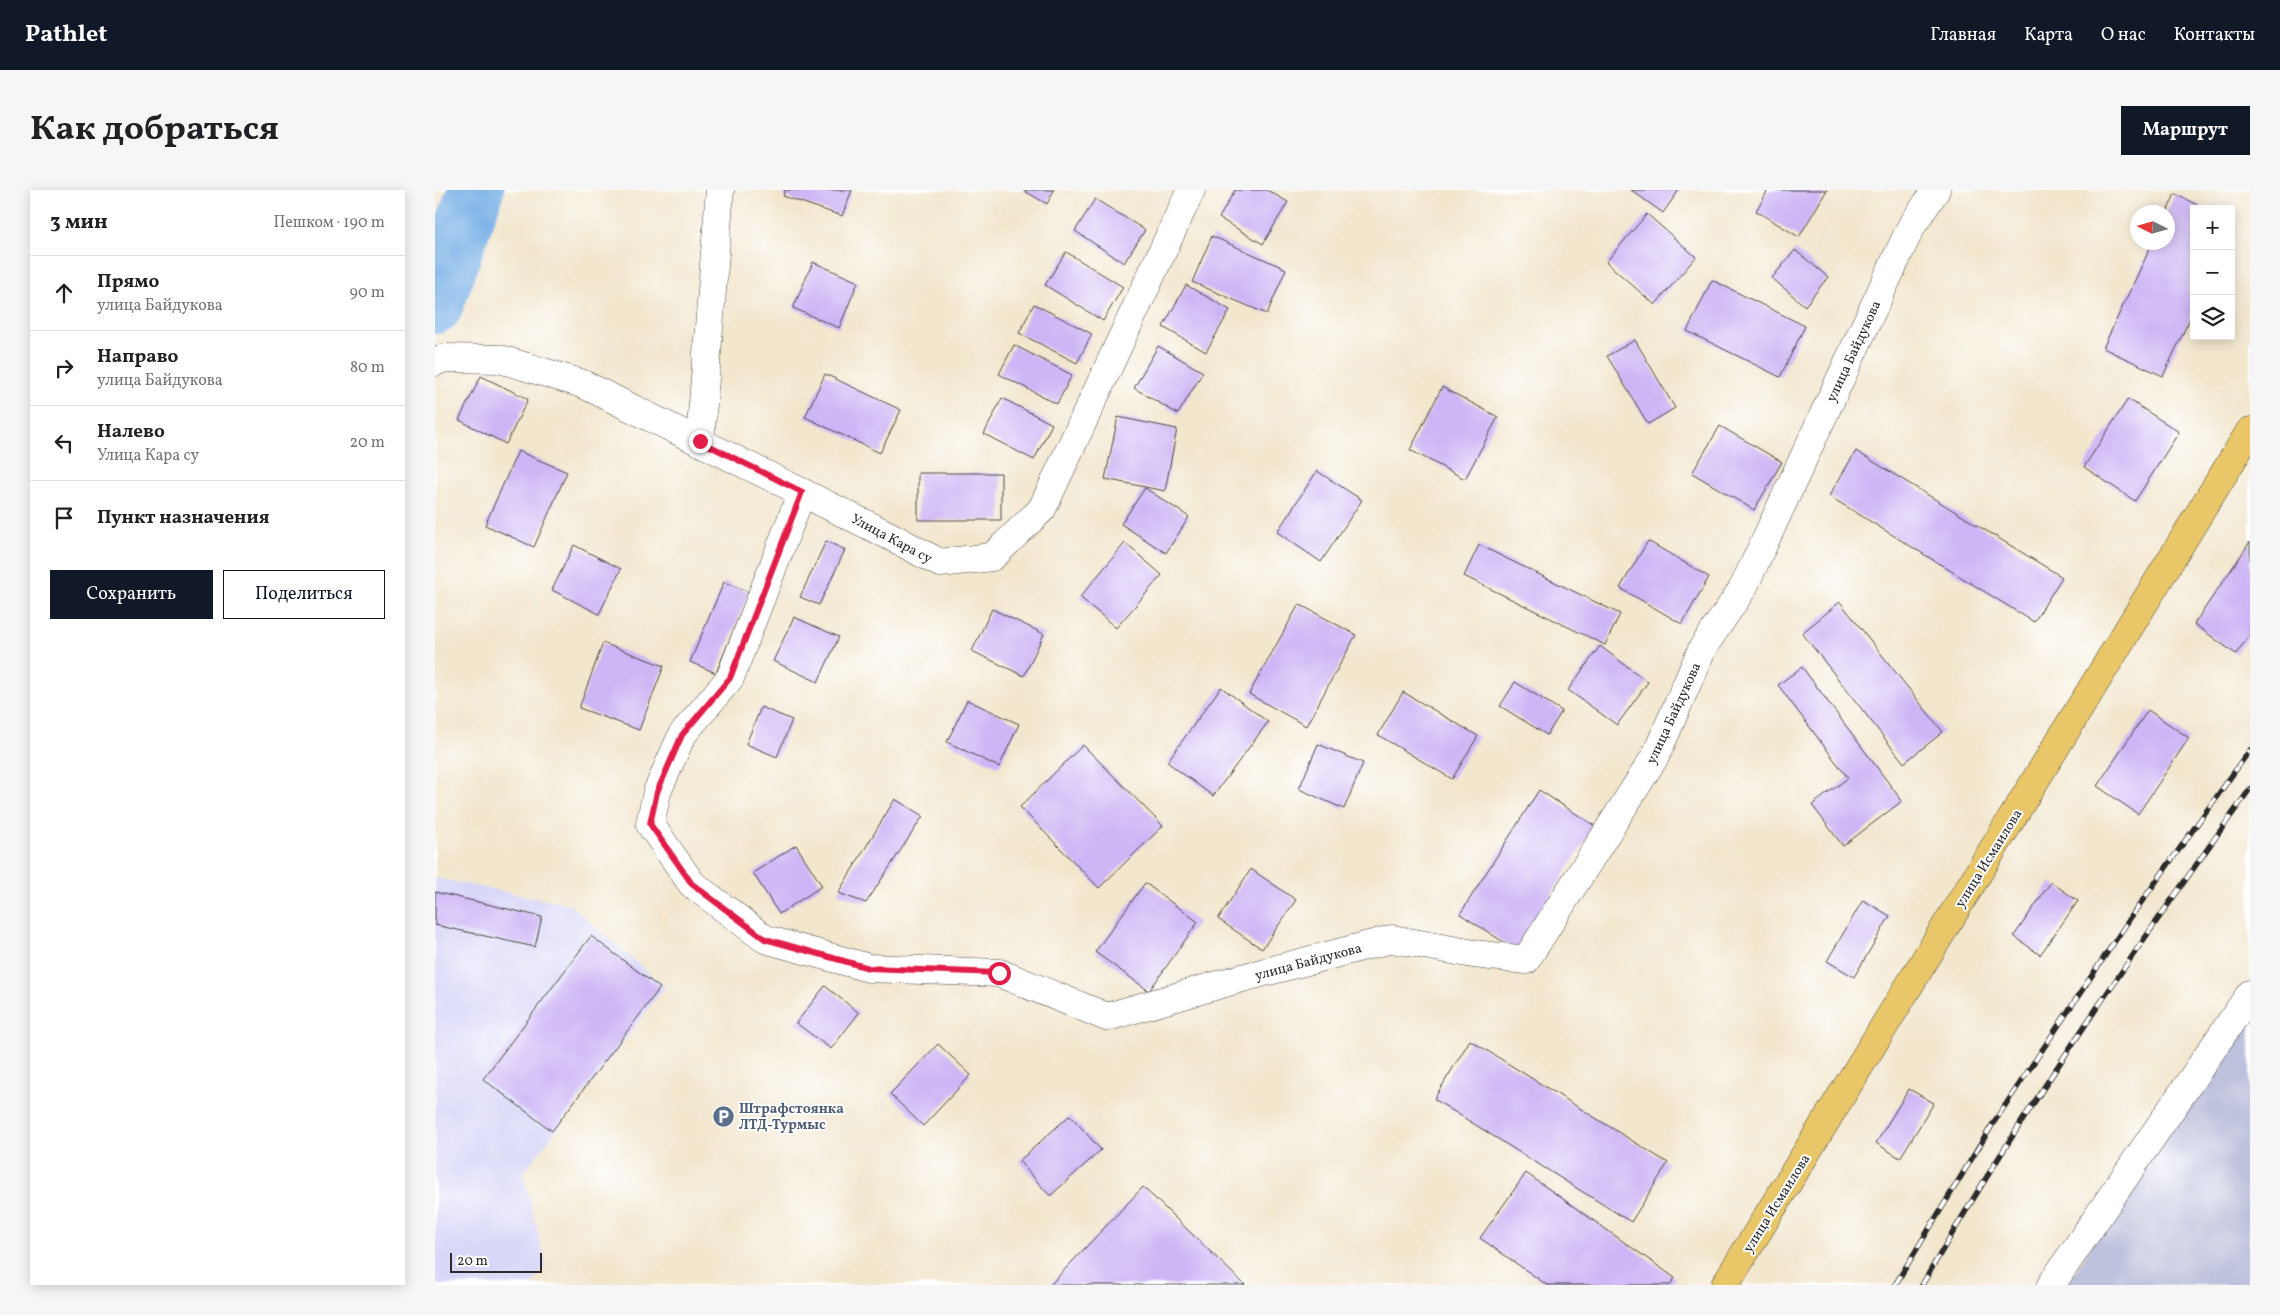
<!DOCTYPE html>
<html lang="ru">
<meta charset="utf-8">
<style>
body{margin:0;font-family:Vollkorn,serif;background:#f6f6f6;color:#202124}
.controls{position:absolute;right:15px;top:15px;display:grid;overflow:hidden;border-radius:0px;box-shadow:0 2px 12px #0003}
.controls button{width:45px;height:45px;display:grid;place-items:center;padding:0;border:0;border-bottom:1px solid #e0e0e0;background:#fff;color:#202124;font:25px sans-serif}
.compass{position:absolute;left:1695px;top:15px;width:45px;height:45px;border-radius:50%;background:#fff;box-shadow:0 2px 12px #0003;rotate:275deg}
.scale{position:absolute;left:15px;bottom:12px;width:92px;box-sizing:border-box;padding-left:5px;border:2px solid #2b2b2b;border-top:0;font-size:14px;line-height:18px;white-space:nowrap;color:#2b2b2b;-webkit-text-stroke:4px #fff;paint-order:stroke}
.stop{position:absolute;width:15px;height:15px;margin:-11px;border:4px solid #e11d48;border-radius:50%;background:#fff}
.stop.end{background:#e11d48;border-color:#fff;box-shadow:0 1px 5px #0008}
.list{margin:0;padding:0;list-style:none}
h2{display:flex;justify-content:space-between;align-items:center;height:65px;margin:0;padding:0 20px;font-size:21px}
h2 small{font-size:16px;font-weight:400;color:#757577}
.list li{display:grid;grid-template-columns:32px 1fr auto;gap:15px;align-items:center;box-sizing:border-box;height:75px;padding:0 20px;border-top:1px solid #e0e0e0}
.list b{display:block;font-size:19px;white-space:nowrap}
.list p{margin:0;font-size:16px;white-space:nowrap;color:#757577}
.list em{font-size:16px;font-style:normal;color:#757577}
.actions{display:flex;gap:10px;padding:15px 20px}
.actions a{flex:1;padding:11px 0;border:1px solid #111827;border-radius:0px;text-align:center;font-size:18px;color:#111827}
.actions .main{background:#111827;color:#fff}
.icon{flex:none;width:28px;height:28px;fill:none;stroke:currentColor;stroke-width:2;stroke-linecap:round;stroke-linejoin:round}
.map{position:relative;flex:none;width:1815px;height:1095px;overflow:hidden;border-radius:0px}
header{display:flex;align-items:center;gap:30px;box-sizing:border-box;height:70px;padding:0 25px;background:#111827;color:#fff}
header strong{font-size:24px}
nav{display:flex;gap:28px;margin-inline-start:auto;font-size:18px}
.intro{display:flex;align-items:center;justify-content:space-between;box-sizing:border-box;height:120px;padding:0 30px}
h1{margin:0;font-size:35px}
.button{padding:12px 22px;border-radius:0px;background:#111827;color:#fff;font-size:18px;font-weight:700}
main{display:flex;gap:30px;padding:0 30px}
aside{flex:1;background:#fff;border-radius:0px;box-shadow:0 2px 12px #0003}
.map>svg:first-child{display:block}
.built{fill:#d8d7f8}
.industrial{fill:#bfc2dd}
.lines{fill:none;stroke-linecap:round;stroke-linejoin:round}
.river{stroke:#76afe6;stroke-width:56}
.building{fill:#cdb6f5}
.minor-casing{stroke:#494743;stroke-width:29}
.major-casing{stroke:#494743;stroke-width:29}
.minor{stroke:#fff;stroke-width:28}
.major{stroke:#e9c769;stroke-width:28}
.rail-casing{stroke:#2b2b2b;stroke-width:5.5}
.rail{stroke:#fff;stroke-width:4;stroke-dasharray:11;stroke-linecap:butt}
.route{stroke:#e11d48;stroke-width:6}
.labels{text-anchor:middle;stroke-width:4;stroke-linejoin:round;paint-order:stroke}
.street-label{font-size:14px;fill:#2b2b2b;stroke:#fff}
.service-label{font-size:14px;font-weight:bold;fill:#4e5e75;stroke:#fff;text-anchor:start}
</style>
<header>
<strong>Pathlet</strong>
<nav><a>Главная</a><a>Карта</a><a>О нас</a><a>Контакты</a></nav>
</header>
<div class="intro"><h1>Как добраться</h1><a class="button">Маршрут</a></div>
<main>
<aside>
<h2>3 мин<small>Пешком · 190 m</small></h2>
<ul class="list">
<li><svg class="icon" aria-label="ahead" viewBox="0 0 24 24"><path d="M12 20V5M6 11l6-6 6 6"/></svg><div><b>Прямо</b><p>улица Байдукова</p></div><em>90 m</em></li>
<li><svg class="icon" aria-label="right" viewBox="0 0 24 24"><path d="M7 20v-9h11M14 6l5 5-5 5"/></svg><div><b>Направо</b><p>улица Байдукова</p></div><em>80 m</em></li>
<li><svg class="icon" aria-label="left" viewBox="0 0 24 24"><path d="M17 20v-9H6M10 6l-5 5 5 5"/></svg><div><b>Налево</b><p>Улица Кара су</p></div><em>20 m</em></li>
<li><svg class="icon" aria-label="arrive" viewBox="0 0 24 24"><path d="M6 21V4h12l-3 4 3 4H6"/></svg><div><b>Пункт назначения</b></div></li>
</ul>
<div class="actions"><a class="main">Сохранить</a><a>Поделиться</a></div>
</aside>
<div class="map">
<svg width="1815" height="1095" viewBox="0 0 1815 1095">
<rect width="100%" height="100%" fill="#fff"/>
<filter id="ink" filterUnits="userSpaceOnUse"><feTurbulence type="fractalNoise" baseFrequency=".02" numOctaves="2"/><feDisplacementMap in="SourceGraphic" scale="10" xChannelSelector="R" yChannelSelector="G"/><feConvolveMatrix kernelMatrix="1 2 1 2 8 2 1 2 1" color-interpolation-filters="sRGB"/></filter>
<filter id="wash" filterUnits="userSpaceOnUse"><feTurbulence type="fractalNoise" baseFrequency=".0096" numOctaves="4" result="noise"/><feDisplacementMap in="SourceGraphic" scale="20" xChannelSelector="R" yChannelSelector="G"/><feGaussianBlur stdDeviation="1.12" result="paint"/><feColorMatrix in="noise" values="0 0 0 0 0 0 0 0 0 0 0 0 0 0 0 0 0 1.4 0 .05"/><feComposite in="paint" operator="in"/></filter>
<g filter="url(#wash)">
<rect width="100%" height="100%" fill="#f2e6cd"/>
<path class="built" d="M0 688 135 715 230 797 88 984 111 1075 97 1095H0Z"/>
<path class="industrial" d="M1815 799V1095H1632Z"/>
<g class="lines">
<path class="river" d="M0 116 41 0"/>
</g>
<g id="blocks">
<path class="building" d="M350 0H417L407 26 348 6Z
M588 0H619L612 14Z
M800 0H832L853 12 828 54 784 28Z
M1196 0H1244L1228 23Z
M1333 0H1392L1364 47 1321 21Z
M1740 4 1771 19H1759V120L1728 186 1668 158 1718 52H1732V22Z
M660 9 710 40 689 73 640 41Z
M1212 24 1261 67 1220 115 1171 72Z
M777 46 851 79 832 124 757 92Z
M1360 60 1393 87 1370 116 1337 88Z
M631 62 688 97 668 131 610 95Z
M378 72 423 92 404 138 358 118Z
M1277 90 1370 136 1345 187 1252 141Z
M751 95 795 120 771 162 728 137Z
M599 114 657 144 642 173 584 143Z
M1200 150 1240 218 1213 234 1172 166Z
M579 155 637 185 622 214 564 184Z
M723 156 768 182 743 224 699 198Z
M390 184 466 220 445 263 370 227Z
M46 186 93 209 71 254 24 230Z
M1007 197 1063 227 1030 289 975 260Z
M567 208 617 234 599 270 549 244Z
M1693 209 1744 242 1700 311 1649 277Z
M683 227 742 239 730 301 670 289Z
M1285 236 1347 272 1319 320 1257 283Z
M83 261 132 282 99 357 50 335Z
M1421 261 1627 387 1599 432 1394 306Z
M882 281 927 310 886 372 842 342Z
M483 283H566V330H483Z
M710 298 754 327 731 363 686 334Z
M391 351 410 360 384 415 365 407Z
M1213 351 1274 387 1247 434 1185 398Z
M1815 352V444L1801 464 1759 434Z
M690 353 727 385 681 438 645 407Z
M139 355 186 379 164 424 117 400Z
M1044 355 1185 424 1170 455 1029 386Z
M289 392 314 402 281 483 255 472Z
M1405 412 1508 542 1469 573 1367 443Z
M864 414 921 445 871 536 814 504Z
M557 419 609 444 589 486 537 461Z
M359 427 404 447 383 492 338 471Z
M168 453 229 476 204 540 144 518Z
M1165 456 1213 492 1182 535 1133 500Z
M1367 477 1467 611 1408 656 1377 615 1413 588 1343 495Z
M1080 492 1127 521 1112 545 1065 516Z
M786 497 833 532 778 606 732 572Z
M968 502 1043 546 1017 589 943 545Z
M532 510 584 534 564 577 512 552Z
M326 517 357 530 342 567 311 554Z
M1713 520 1754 548 1703 624 1662 596Z
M883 554 928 573 909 619 864 599Z
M648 555 728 636 664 698 585 617Z
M1104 600 1160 636 1081 760 1025 724Z
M460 609 488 626 431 713 403 703Z
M361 655 387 696 344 724 318 683Z
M816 679 861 710 827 759 783 729Z
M1616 692 1643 711 1605 765 1579 746Z
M710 693 763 732 714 801 660 762Z
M0 702 107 727 100 757 0 735Z
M1428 710 1455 726 1419 787 1392 771Z
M156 746 225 798 117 941 48 889Z
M390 796 424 823 396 859 361 833Z
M1035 850 1233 973 1196 1032 999 909Z
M503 854 536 885 488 936 455 904Z
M1474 899 1499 913 1465 968 1441 953Z
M635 925 666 960 615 1006 584 971Z
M1091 983 1240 1088 1235 1095H1112L1045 1048Z
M708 997 810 1095H615Z"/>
</g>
</g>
<g filter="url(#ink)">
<use href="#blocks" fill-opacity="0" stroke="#494743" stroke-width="1"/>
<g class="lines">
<defs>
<path id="minor" d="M0 172 9 168 65 169 148 194 453 345 505 373 557 367 607 319 756 0
M265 251 285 0
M367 302 295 488 247 545 222 602 215 634 257 694 330 749 434 778 564 783 672 827 807 788 957 749 1039 764 1091 770 1221 565 1267 459 1308 398 1476 37 1501 0
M1616 1095 1815 804"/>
<path id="major" d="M1290 1095 1815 241"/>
</defs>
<use href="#minor" class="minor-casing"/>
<use href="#major" class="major-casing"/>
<use href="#minor" class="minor"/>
<use href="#major" class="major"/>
<defs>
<path id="rail" d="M1460 1095 1559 932 1700 721 1815 560
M1487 1095C1586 923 1700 760 1815 599"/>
</defs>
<use href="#rail" class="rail-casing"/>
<use href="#rail" class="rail"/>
</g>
</g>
<g class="lines" filter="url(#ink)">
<path class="route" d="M265 251 367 302 295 488 247 545 222 602 215 634 257 694 330 749 434 778 564 783"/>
</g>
<defs>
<symbol id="parking-disc" viewBox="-11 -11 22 22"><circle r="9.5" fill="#5c6f8a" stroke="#fff"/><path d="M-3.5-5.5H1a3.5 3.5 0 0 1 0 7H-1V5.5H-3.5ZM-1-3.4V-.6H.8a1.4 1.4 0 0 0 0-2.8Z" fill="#fff"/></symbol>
</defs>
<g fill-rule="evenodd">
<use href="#parking-disc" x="276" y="914" width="25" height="25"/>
</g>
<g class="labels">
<g class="street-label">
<text transform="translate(1418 161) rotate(-65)" y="5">улица Байдукова</text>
<text transform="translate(457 348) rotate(28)" y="5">Улица Кара су</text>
<text transform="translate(1238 523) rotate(-65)" y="5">улица Байдукова</text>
<text transform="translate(1553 668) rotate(-58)" y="5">улица Исмаилова</text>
<text transform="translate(873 771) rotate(-15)" y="5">улица Байдукова</text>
<text transform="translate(1341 1013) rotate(-58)" y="5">улица Исмаилова</text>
</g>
<g class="service-label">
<text x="304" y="923">Штрафстоянка<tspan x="304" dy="16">ЛТД-Турмыс</tspan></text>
</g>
</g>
</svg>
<div class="controls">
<button>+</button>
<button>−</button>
<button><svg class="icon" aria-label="layers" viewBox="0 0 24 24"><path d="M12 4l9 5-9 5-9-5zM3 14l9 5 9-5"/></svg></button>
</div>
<svg class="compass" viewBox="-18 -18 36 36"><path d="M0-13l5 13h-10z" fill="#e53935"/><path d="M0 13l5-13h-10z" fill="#757577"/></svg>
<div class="scale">20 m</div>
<div class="stop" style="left:564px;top:783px"></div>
<div class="stop end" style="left:265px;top:251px"></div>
</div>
</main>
